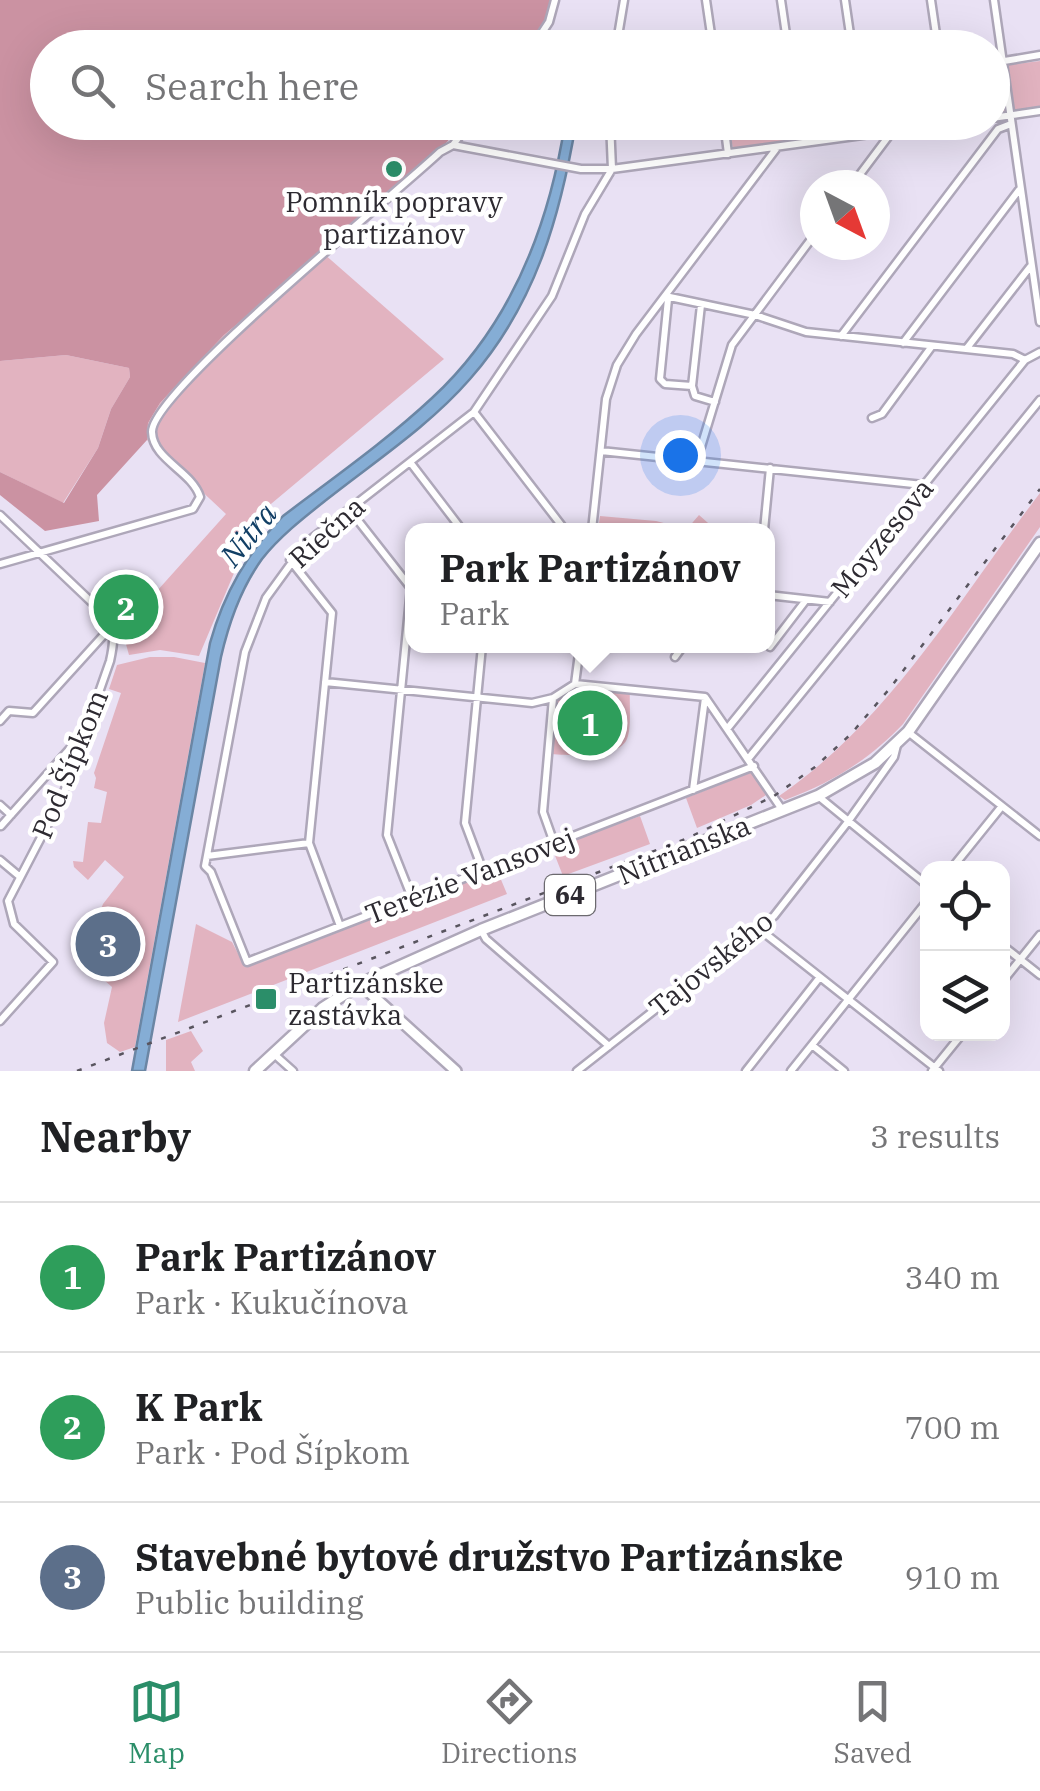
<!DOCTYPE html>
<meta charset="utf-8">
<style>
body{margin:0;font-family:"IBM Plex Serif",serif;background:#f2f2f2;color:#202124}
.controls{position:absolute;right:30px;bottom:30px;display:grid;overflow:hidden;border-radius:20px;box-shadow:0 10px 40px #0002}
.controls button{width:90px;height:90px;display:grid;place-items:center;padding:0;border:0;border-bottom:2px solid #e0e0e0;background:#fff;color:#202124;font:50px sans-serif}
.compass{position:absolute;left:800px;top:170px;width:90px;height:90px;border-radius:50%;background:#fff;box-shadow:0 10px 40px #0002;rotate:139deg}
.you{position:absolute;left:680px;top:455px;width:35px;height:35px;margin:-25px;border:8px solid #fff;border-radius:50%;background:#1a73e8;box-shadow:0 0 0 15px #1a73e833}
.badge{display:grid;place-items:center;width:65px;height:65px;border-radius:50%;background:#2b8e69;color:#fff;font-size:32px;font-weight:700}
.pin{position:absolute;translate:-50% -50%;border:5px solid #fff;box-shadow:0 2px 10px #0006}
.popup{position:absolute;left:405px;top:523px;width:370px;height:130px;box-sizing:border-box;display:grid;place-content:center;border-radius:20px;background:#fff;filter:drop-shadow(0 2px 8px #0005);font-size:32px;white-space:nowrap;color:#757577}
.popup b{font-size:38px;color:#202124}
.popup::after{content:'';position:absolute;left:50%;top:100%;margin-left:-20px;border:20px solid transparent;border-top-color:#fff}
.list{margin:0;padding:0;list-style:none}
h2{display:flex;justify-content:space-between;align-items:center;height:130px;margin:0;padding:0 40px;font-size:42px}
h2 small{font-size:32px;font-weight:400;color:#757577}
.list li{display:grid;grid-template-columns:65px 1fr auto;gap:30px;align-items:center;box-sizing:border-box;height:150px;padding:0 40px;border-top:2px solid #e0e0e0}
.list b{display:block;font-size:38px;white-space:nowrap}
.list p{margin:0;font-size:32px;white-space:nowrap;color:#757577}
.list em{font-size:32px;font-style:normal;color:#757577}
.icon{flex:none;width:55px;height:55px;fill:none;stroke:currentColor;stroke-width:2;stroke-linecap:round;stroke-linejoin:round}
.map{position:relative;flex:none;width:1040px;height:1071px;overflow:hidden}
.search{position:absolute;background:#fff;box-shadow:0 10px 40px #0002;left:30px;right:30px;top:30px;height:110px;display:flex;align-items:center;gap:25px;box-sizing:border-box;padding:0 35px;border-radius:55px;color:#757577;font-size:38px}
.sheet{height:580px;background:#fff}
nav{display:flex;justify-content:space-around;align-items:center;box-sizing:border-box;height:140px;border-top:2px solid #e0e0e0;background:#fff;font-size:28px;color:#757577}
nav a{display:grid;justify-items:center;gap:5px}
nav .on{color:#2b8e69}
.map>svg:first-child{display:block}
.green{fill:#e2b3c0}
.forest{fill:#cb92a2}
.water{fill:#85add5;stroke:#6b86a4;stroke-width:2.5}
.lines{fill:none;stroke-linecap:round;stroke-linejoin:round}
.street-casing{stroke:#aea7b9;stroke-width:11}
.secondary-casing{stroke:#aea7b9;stroke-width:14}
.primary-casing{stroke:#aea7b9;stroke-width:15}
.street{stroke:#fff;stroke-width:6}
.secondary{stroke:#fff;stroke-width:9}
.primary{stroke:#fff;stroke-width:10}
.rail{stroke:#59555f;stroke-width:2.5;stroke-dasharray:5 10;stroke-linecap:butt}
.poi-dot{fill:#2b8e69;stroke:#fff;stroke-width:4}
.labels{text-anchor:middle;stroke-width:9;stroke-linejoin:round;paint-order:stroke}
.shield{fill:#fff;stroke:#6c6a6f;stroke-width:2.5}
.shield-label{font-size:25px;font-weight:bold;fill:#2d2a31}
.poi-label{font-size:28px;fill:#2d2a31;stroke:#fff}
.street-label{font-size:28px;fill:#2d2a31;stroke:#fff}
.water-label{font-size:30px;font-style:italic;fill:#123f65;stroke:#fff}
</style>
<div class="map">
<svg width="1040" height="1071" viewBox="0 0 1040 1071">
<rect width="100%" height="100%" fill="#e9e1f4"/>
<path class="green" d="M1040 61V109L993 115 992 67Z
M729 122 937 123 733 150Z
M323 253 444 359 259 514 199 656 160 650 129 655 122 630 226 514 147 440 148 423 160 403 224 335Z
M66 355 129 368 130 377 111 409 98 448 63 503 0 472V361Z
M1040 493V527L903 724C869 760 831 783 785 800L779 796C890 720 959 599 1040 493Z
M699 515 716 530H598L600 516 656 521 687 529Z
M150 657H174L205 663 135 1047 120 1052 107 1043 104 1023 112 987 104 980 123 947 96 921 103 904 124 877 105 860 88 880 74 867 73 861 83 862 88 822 101 823 107 792 94 788 96 778 94 773 121 693 109 689 117 665Z
M575 684 630 690C629 704 632 726 627 739 618 760 566 755 549 754L553 698Z
M752 772 766 795 751 805 697 828 686 798Z
M640 816 650 844 563 876 552 848Z
M497 870 507 894 178 1022 196 924 232 942 245 967Z
M191 1031 203 1051 191 1062 195 1071H166V1040Z"/>
<path class="forest" d="M0 0H553L548 21 530 47 48 48V122L464 123 447 142 323 253 224 335 160 403 148 423 147 440 97 495 99 521 45 531 0 495V472L64 503 98 448 111 409 130 377 129 368 66 355 0 361Z"/>
<path class="water" d="M565 123H576C560 218 535 305 470 379 430 425 377 460 330 497 306 516 281 535 262 559 241 588 229 622 221 657L145 1071H132L210 643C224 593 247 553 283 516 333 478 386 441 432 398 510 326 549 226 565 123Z"/>
<g class="lines">
<defs>
<path id="street" d="M706 0 713 48
M781 0 788 48
M845 0 852 48
M931 0 938 48
M994 0 1040 322
M532 48 549 22 555 0
M616 48 624 0
M992 63 1040 55
M992 118 1040 111
M610 122 612 169
M724 122 728 154
M453 145 581 169H612L958 122
M612 169 585 214 552 296 474 412 306 543 266 598 245 652 205 866 211 872 247 962 754 766
M852 185 891 133
M665 296 755 315 806 332 1013 354 1025 360
M668 299 660 379 665 384 692 386
M701 305 692 386 695 396 715 402
M841 336 998 129 1011 124
M903 343 1019 190
M967 348 1030 267
M474 412 565 530
M872 418 882 414 932 346
M601 451 923 485
M697 460 732 345 815 234
M410 462 462 530
M349 509 411 588 387 835 412 898
M0 515 104 614C116 630 114 643 110 661L63 795 8 901 14 924 53 962 0 1021
M592 530 606 399 617 365 636 334 776 149
M764 530 770 468
M290 560 332 613 309 843 340 926
M0 564 193 509 200 497C192 471 153 460 152 432 151 392 398 192 440 152L453 145 470 122
M768 595 830 602
M482 646 465 823 483 871
M770 647 806 600
M675 657 683 646
M325 682 532 703 553 698 575 684
M575 684 705 697 783 811
M575 684 580 646
M553 698 543 812 554 843
M0 721 9 711 33 713 111 627
M727 729 1025 360 1040 352
M908 732 1040 836
M748 759 1040 400
M693 790 705 698
M818 796 928 886
M0 805 11 815
M1 826 83 734
M207 856 309 843
M0 860 19 876
M952 868 1002 806
M758 928 939 1071
M481 930 486 939 609 1046
M1002 945 1040 975
M1002 982 1040 935
M812 1045 844 1071
M274 1054 293 1071
M577 1071 774 916 847 823 894 757 897 745
M746 1071 820 977
M791 1071 928 900
M932 1071 962 1034"/>
<path id="secondary" d="M360 984 456 1071"/>
<path id="primary" d="M255 1071 323 1008 360 984 481 930 818 796 875 763 908 732 1040 543"/>
</defs>
<use href="#street" class="street-casing"/>
<use href="#secondary" class="secondary-casing"/>
<use href="#primary" class="primary-casing"/>
<use href="#street" class="street"/>
<use href="#secondary" class="secondary"/>
<use href="#primary" class="primary"/>
<path class="rail" d="M77 1071 688 838 774 796 815 767 851 734 891 687 1040 489"/>
</g>
<g class="poi-dot">
<circle cx="394" cy="169" r="10"/>
<rect x="254" y="987" width="24" height="24" rx="5"/>
</g>
<g class="labels">
<rect class="shield" x="545" y="875" width="50" height="40" rx="8"/>
<g class="shield-label">
<text x="570" y="904">64</text>
</g>
<g class="poi-label">
<text x="394" y="212">Pomník popravy<tspan x="394" dy="32">partizánov</tspan></text>
<text x="288" y="993" text-anchor="start">Partizánske<tspan x="288" dy="32">zastávka</tspan></text>
</g>
<g class="street-label">
<text transform="translate(327 532) rotate(-42)" y="10">Riečna</text>
<text transform="translate(882 538) rotate(-51)" y="10">Moyzesova</text>
<text transform="translate(70 764) rotate(-68)" y="10">Pod Šípkom</text>
<text transform="translate(684 850) rotate(-22)" y="10">Nitrianska</text>
<text transform="translate(470 876) rotate(-21)" y="10">Terézie Vansovej</text>
<text transform="translate(711 964) rotate(-39)" y="10">Tajovského</text>
</g>
<g class="water-label">
<text transform="translate(249 535) rotate(-51)" y="10">Nitra</text>
</g>
</g>
</svg>
<div class="controls">
<button><svg class="icon" aria-label="locate" viewBox="0 0 24 24"><circle cx="12" cy="12" r="6"/><path d="M12 2v4M12 18v4M2 12h4M18 12h4"/></svg></button>
<button><svg class="icon" aria-label="layers" viewBox="0 0 24 24"><path d="M12 4l9 5-9 5-9-5zM3 14l9 5 9-5"/></svg></button>
</div>
<svg class="compass" viewBox="-18 -18 36 36"><path d="M0-13l5 13h-10z" fill="#e53935"/><path d="M0 13l5-13h-10z" fill="#757577"/></svg>
<div class="you"></div>
<div class="pin badge" style="left:590px;top:723px;background:#2e9e5b">1</div>
<div class="popup"><b>Park Partizánov</b>Park</div>
<div class="pin badge" style="left:126px;top:607px;background:#2e9e5b">2</div>
<div class="pin badge" style="left:108px;top:944px;background:#5c6f8a">3</div>
<div class="search"><svg class="icon" aria-label="search" viewBox="0 0 24 24"><circle cx="10" cy="10" r="6"/><path d="M15 15l6 6"/></svg>Search here</div>
</div>
<section class="sheet">
<h2>Nearby<small>3 results</small></h2>
<ul class="list">
<li><span class="badge" style="background:#2e9e5b">1</span><div><b>Park Partizánov</b><p>Park · Kukučínova</p></div><em>340 m</em></li>
<li><span class="badge" style="background:#2e9e5b">2</span><div><b>K Park</b><p>Park · Pod Šípkom</p></div><em>700 m</em></li>
<li><span class="badge" style="background:#5c6f8a">3</span><div><b>Stavebné bytové družstvo Partizánske</b><p>Public building</p></div><em>910 m</em></li>
</ul>
</section>
<nav>
<a class="on"><svg class="icon" aria-label="map" viewBox="0 0 24 24"><path d="M3 6l6-2 6 2 6-2v14l-6 2-6-2-6 2zM9 4v14M15 6v14"/></svg>Map</a>
<a><svg class="icon" aria-label="directions" viewBox="0 0 24 24"><path d="M12 3l9 9-9 9-9-9zM9 14v-3h6M13 9l2 2-2 2"/></svg>Directions</a>
<a><svg class="icon" aria-label="saved" viewBox="0 0 24 24"><path d="M7 4h10v16l-5-4-5 4z"/></svg>Saved</a>
</nav>
